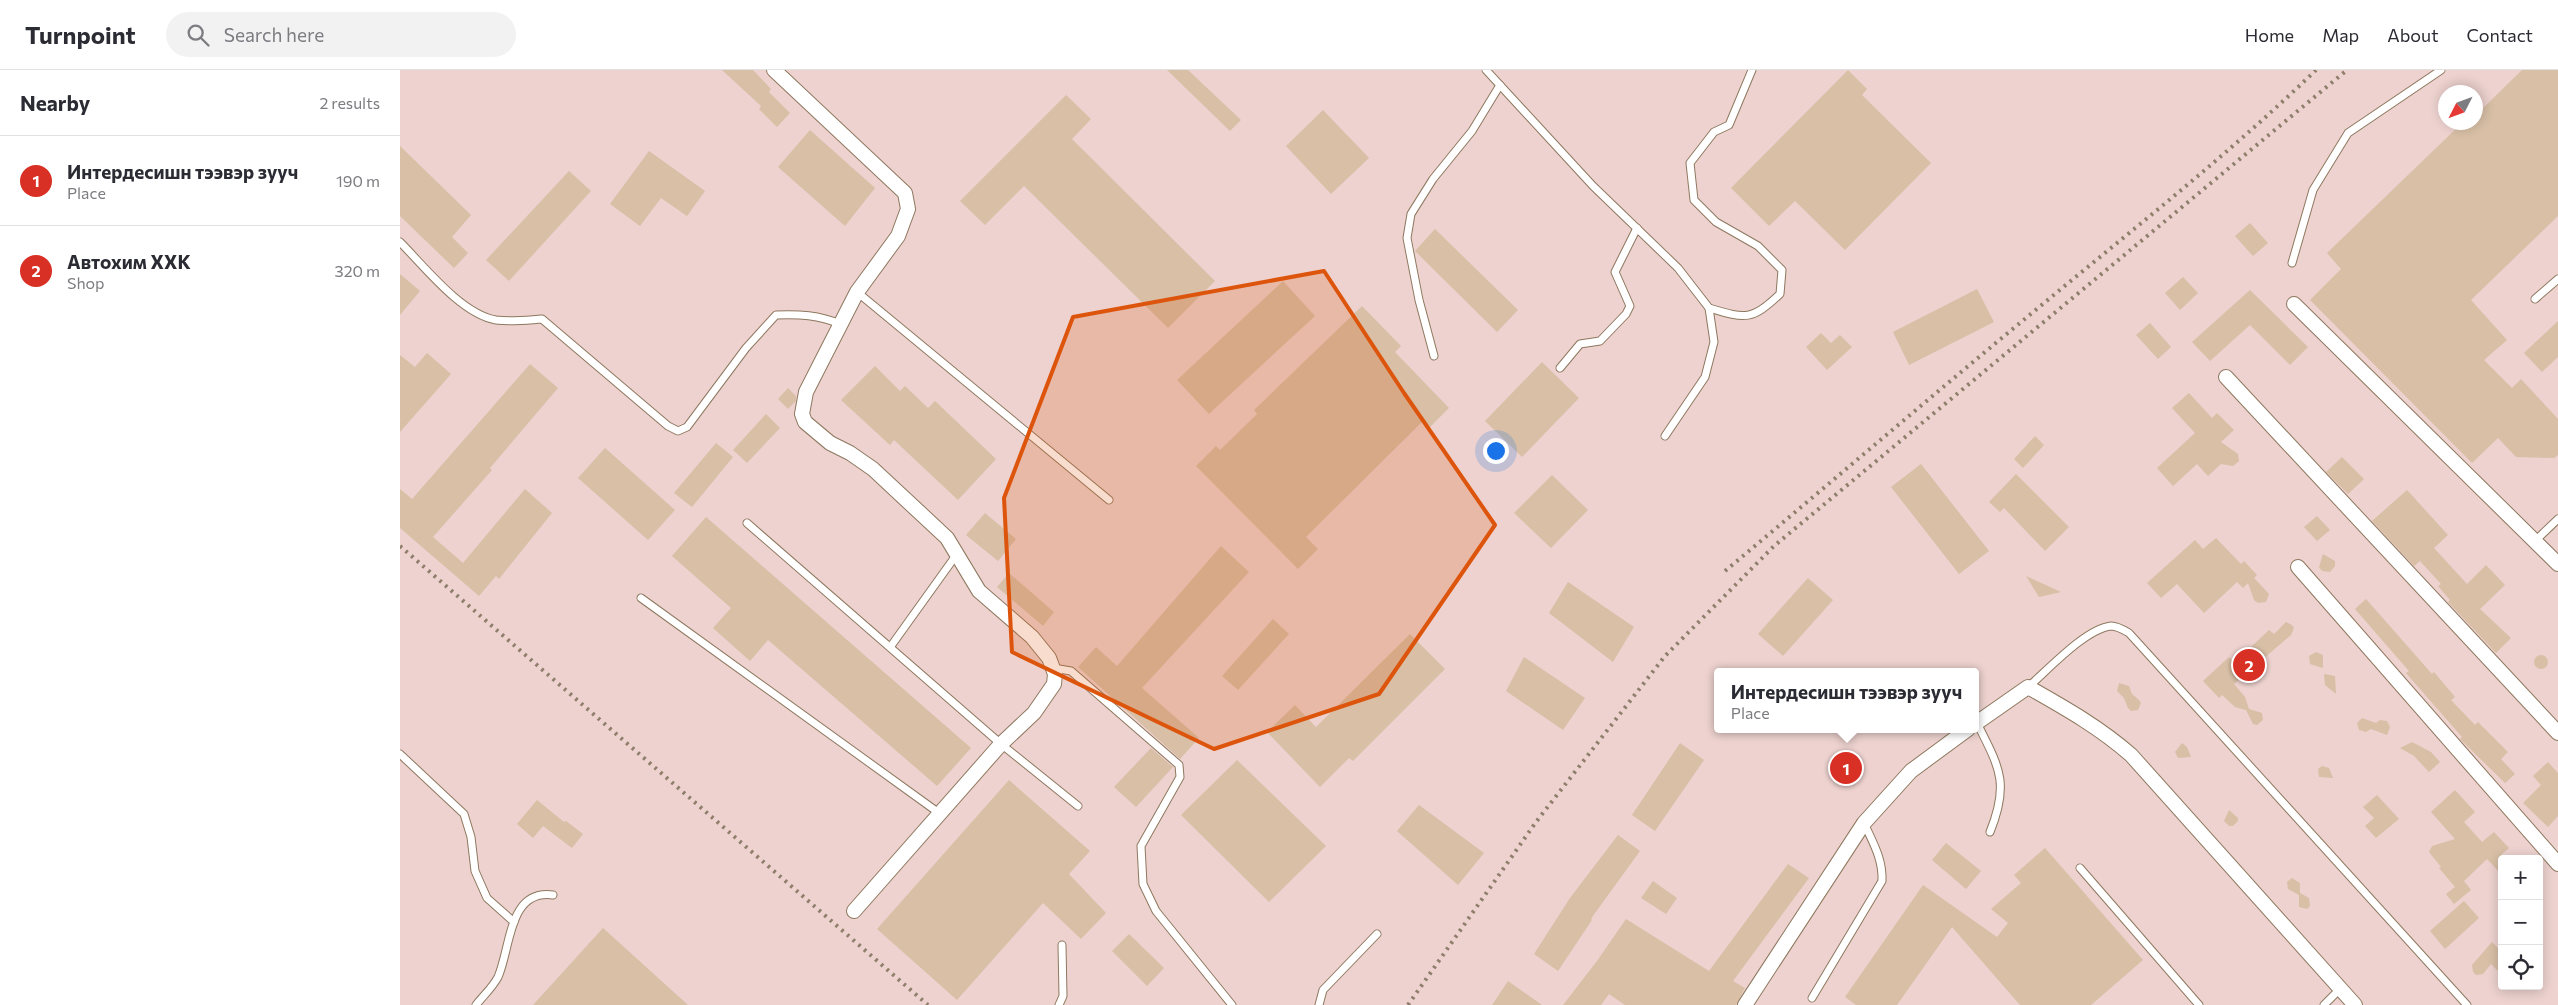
<!DOCTYPE html>
<html lang="en">
<head>
<meta charset="utf-8">
<style>
	body { margin:0; font-family:Commissioner,sans-serif; background:#f2f2f3; color:#2b2b33 }
	.controls { position:absolute; right:15px; bottom:15px; display:grid; overflow:hidden; border-radius:5px; box-shadow:0 2px 12px #0003 }
	.controls button { width:45px; height:45px; display:grid; place-items:center; padding:0; border:0; border-bottom:1px solid #e1e1e2; background:#fff; color:#2b2b33; font:25px sans-serif }
	.compass { position:absolute; left:2038px; top:15px; width:45px; height:45px; border-radius:50%; background:#fff; box-shadow:0 2px 12px #0003; rotate:228deg }
	.you { position:absolute; left:1095px; top:380px; width:18px; height:18px; margin:-12px; border:4px solid #fff; border-radius:50%; background:#1a73e8; box-shadow:0 0 0 8px #1a73e833 }
	.badge { display:grid; place-items:center; width:32px; height:32px; border-radius:50%; background:#d93025; color:#fff; font-size:16px; font-weight:700 }
	.pin { position:absolute; translate:-50% -50%; border:2px solid #fff; box-shadow:0 1px 5px #0006 }
	.popup { position:absolute; left:1314px; top:598px; width:265px; height:65px; box-sizing:border-box; display:grid; place-content:center; border-radius:5px; background:#fff; filter:drop-shadow(0 1px 4px #0005); font-size:16px; white-space:nowrap; color:#7c7c81 }
	.popup b { font-size:19px; color:#2b2b33 }
	.popup::after { content:''; position:absolute; left:50%; top:100%; margin-left:-10px; border:10px solid transparent; border-top-color:#fff }
	.list { margin:0; padding:0; list-style:none }
	h2 { display:flex; justify-content:space-between; align-items:center; height:65px; margin:0; padding:0 20px; font-size:21px }
	h2 small { font-size:16px; font-weight:400; color:#7c7c81 }
	.list li { display:grid; grid-template-columns:32px 1fr auto; gap:15px; align-items:center; box-sizing:border-box; height:90px; padding:0 20px; border-top:1px solid #e1e1e2 }
	.list b { display:block; font-size:19px; white-space:nowrap }
	.list p { margin:0; font-size:16px; white-space:nowrap; color:#7c7c81 }
	.list em { font-size:16px; font-style:normal; color:#7c7c81 }
	.icon { flex:none; width:28px; height:28px; fill:none; stroke:currentColor; stroke-width:2; stroke-linecap:round; stroke-linejoin:round }
	.map { position:relative; flex:none; width:2158px; height:935px; overflow:hidden }
	header { display:flex; align-items:center; gap:30px; box-sizing:border-box; height:70px; padding:0 25px; background:#fff; border-bottom:1px solid #e1e1e2 }
	header strong { font-size:24px }
	nav { display:flex; gap:28px; margin-inline-start:auto; font-size:18px }
	.search { width:350px; height:45px; background:#f2f2f3; display:flex; align-items:center; gap:12px; box-sizing:border-box; padding:0 18px; border-radius:28px; color:#7c7c81; font-size:19px }
	main { display:flex }
	aside { flex:1; background:#fff }
	.map>svg:first-child { display:block }
	.industrial { fill:#edd2cf; fill-rule:evenodd }
	.building { fill:#d8bfa6 }
	.lines { fill:none; stroke-linecap:round; stroke-linejoin:round }
	.lane-casing { stroke:#8e785f; stroke-width:9 }
	.street-casing { stroke:#8e785f; stroke-width:16 }
	.lane { stroke:#fff; stroke-width:7 }
	.street { stroke:#fff; stroke-width:14 }
	.rail { stroke:#8e7e6a; stroke-width:4; stroke-dasharray:2.5 5; stroke-linecap:butt }
	.marked { fill:#dd550c; fill-opacity:0.2; stroke:#dd550c; stroke-width:4; stroke-linejoin:round }
</style>
</head>
<body>
<header>
<strong>Turnpoint</strong>
<div class="search"><svg class="icon" aria-label="search" viewBox="0 0 24 24"><circle cx="10" cy="10" r="6"/><path d="M15 15l6 6"/></svg>Search here</div>
<nav><a>Home</a><a>Map</a><a>About</a><a>Contact</a></nav>
</header>
<main>
<aside>
<h2>Nearby<small>2 results</small></h2>
<ul class="list">
<li><span class="badge">1</span><div><b>Интердесишн тээвэр зууч</b><p>Place</p></div><em>190 m</em></li>
<li><span class="badge">2</span><div><b>Автохим ХХК</b><p>Shop</p></div><em>320 m</em></li>
</ul>
</aside>
<div class="map">
<svg width="2158" height="935" viewBox="0 0 2158 935">
	<rect width="100%" height="100%" fill="#f7dfc3"/>
	<path class="industrial" d="M0,0H2158V935H0ZM2046,22H2076V52H2046ZM1317,602H1575V659H1317ZM2102,789H2139V916H2102Z"/>
	<g class="building">
		<polygon points="322,0 353,0 371,19 369,22 390,43 377,57 359,39 361,36"/>
		<polygon points="767,0 788,0 841,50 830,61"/>
		<polygon points="1448,0 1467,19 1462,25 1531,93 1445,180 1395,131 1369,156 1331,118"/>
		<polygon points="2122,0 2158,0 2158,146 2071,230 2107,270 2084,290 2112,318 2121,309 2158,349 2158,385 2154,388 2116,387 2098,368 2072,393 1910,230 1941,199 1927,183 2063,52 2076,52 2076,45"/>
		<polygon points="666,25 691,49 672,69 815,211 768,258 624,116 585,155 560,131"/>
		<polygon points="923,40 969,88 931,124 886,76"/>
		<polygon points="410,60 475,118 445,156 378,97"/>
		<polygon points="0,76 71,145 52,167 68,183 54,198 0,146"/>
		<polygon points="249,81 305,121 287,146 261,128 240,156 210,134"/>
		<polygon points="169,101 191,121 109,211 86,190"/>
		<polygon points="1850,153 1868,173 1853,186 1835,166"/>
		<polygon points="1035,159 1118,240 1097,262 1015,181"/>
		<polygon points="0,204 20,221 0,245"/>
		<polygon points="1783,207 1798,223 1780,240 1765,223"/>
		<polygon points="883,211 915,246 809,344 777,310"/>
		<polygon points="1577,219 1594,252 1509,295 1493,262"/>
		<polygon points="1850,220 1908,277 1890,295 1850,255 1810,291 1792,272"/>
		<polygon points="962,236 1001,276 995,282 1049,338 1028,359 1022,352 906,467 918,479 898,499 796,396 816,376 820,380 857,344 854,340"/>
		<polygon points="2158,251 2158,287 2142,302 2124,283"/>
		<polygon points="1750,253 1771,277 1758,289 1736,265"/>
		<polygon points="1421,263 1431,273 1440,265 1452,277 1427,300 1406,277"/>
		<polygon points="27,283 51,304 0,362 0,285 15,297"/>
		<polygon points="1142,292 1179,328 1122,387 1085,351"/>
		<polygon points="130,294 158,318 90,398 92,400 33,467 63,493 125,419 152,443 99,509 96,506 79,526 0,458 0,419 12,429"/>
		<polygon points="475,296 500,321 505,316 528,338 535,331 596,389 558,430 494,370 490,375 441,330"/>
		<polygon points="388,318 396,326 396,331 388,339 378,329"/>
		<polygon points="1789,323 1812,348 1817,343 1834,360 1821,372 1838,384 1839,391 1833,396 1821,394 1808,406 1797,394 1773,416 1757,398 1795,363 1772,338"/>
		<polygon points="366,344 380,358 347,393 333,380"/>
		<polygon points="1635,366 1644,375 1623,398 1614,389"/>
		<polygon points="316,373 333,387 292,437 274,423"/>
		<polygon points="205,378 275,440 248,470 178,408"/>
		<polygon points="1942,387 1964,409 1948,424 1926,402"/>
		<polygon points="1521,394 1589,481 1559,504 1491,417"/>
		<polygon points="1616,404 1669,457 1645,481 1604,438 1600,442 1589,432"/>
		<polygon points="1152,405 1188,440 1151,478 1114,443"/>
		<polygon points="2007,420 2048,465 2034,478 2067,514 2086,495 2105,515 2080,539 2111,568 2096,583 2048,532 2050,530 2038,516 2041,514 2020,491 2014,496 1972,451"/>
		<polygon points="585,443 616,469 598,491 566,465"/>
		<polygon points="1917,446 1930,460 1917,471 1904,457"/>
		<polygon points="306,447 571,678 537,716 368,570 350,591 313,558 331,538 272,486"/>
		<polygon points="1816,468 1841,494 1844,491 1857,505 1854,508 1869,524 1866,532 1858,533 1854,530 1848,513 1843,518 1837,512 1804,543 1777,514 1761,528 1747,513 1795,470 1803,479"/>
		<polygon points="821,476 849,502 742,618 799,668 780,689 678,597 696,577 717,596"/>
		<polygon points="1923,484 1935,491 1935,496 1930,502 1922,501 1919,497"/>
		<polygon points="609,503 654,542 643,556 597,517"/>
		<polygon points="1626,506 1661,522 1639,527"/>
		<polygon points="1408,508 1433,530 1383,586 1358,564"/>
		<polygon points="1168,512 1234,557 1213,592 1149,543"/>
		<polygon points="1966,529 2032,604 2034,602 2055,627 2051,630 2075,655 2078,652 2108,682 2101,689 2115,704 2105,713 2060,669 2062,667 2006,603 2009,601 1955,539"/>
		<polygon points="873,549 889,564 838,620 822,606"/>
		<polygon points="1886,552 1892,555 1894,558 1891,565 1834,614 1845,627 1849,639 1862,643 1863,650 1857,655 1853,654 1846,640 1835,637 1822,625 1819,628 1803,611 1829,587 1834,593 1869,560 1874,564"/>
		<polygon points="1010,564 1045,599 953,691 949,688 920,717 867,662 895,635 916,657"/>
		<polygon points="1916,582 1923,585 1923,598 1910,594 1909,586"/>
		<circle cx="2141" cy="592" r="7"/>
		<polygon points="1124,587 1185,628 1163,660 1106,621"/>
		<polygon points="1924,604 1935,606 1936,624 1925,615"/>
		<polygon points="1719,613 1729,616 1732,624 1739,630 1741,633 1738,640 1731,641 1728,638 1724,628 1717,621"/>
		<polygon points="1962,648 1976,653 1980,650 1987,651 1990,657 1987,665 1971,659 1966,662 1959,660 1957,653"/>
		<polygon points="2012,672 2031,682 2040,692 2029,702 2014,686 2000,678"/>
		<polygon points="1280,673 1304,690 1255,761 1232,745"/>
		<polygon points="1782,673 1787,677 1791,687 1778,688 1775,682"/>
		<polygon points="751,678 773,697 736,737 714,717"/>
		<polygon points="837,690 926,776 869,832 781,745"/>
		<polygon points="2148,692 2158,703 2158,746 2148,757 2123,733 2141,715 2133,706"/>
		<polygon points="1922,696 1929,698 1933,708 1919,707 1918,699"/>
		<polygon points="609,710 690,781 669,804 706,843 681,869 643,833 557,930 477,859"/>
		<polygon points="2055,720 2075,742 2064,752 2082,772 2094,762 2109,778 2102,784 2102,805 2087,789 2064,811 2071,820 2054,834 2046,824 2055,817 2039,798 2041,797 2029,782 2032,776 2055,769 2031,742"/>
		<polygon points="1977,725 1999,749 1976,768 1965,756 1974,748 1963,737"/>
		<polygon points="137,730 164,752 166,751 183,764 172,778 143,756 133,768 117,754"/>
		<polygon points="1019,735 1084,783 1058,815 997,761"/>
		<polygon points="1829,740 1838,748 1838,751 1833,756 1829,756 1824,751"/>
		<polygon points="1218,765 1240,781 1195,843 1191,849 1192,850 1158,901 1134,884 1170,828"/>
		<polygon points="1546,773 1581,801 1566,819 1532,790"/>
		<polygon points="1645,778 1743,890 1691,935 1620,935 1552,857 1497,935 1456,935 1445,927 1523,815 1597,867 1608,853 1591,839 1621,813 1614,805"/>
		<polygon points="1388,794 1409,808 1333,911 1345,918 1336,935 1225,935 1209,924 1201,935 1163,935 1197,891 1226,849 1309,901"/>
		<polygon points="1892,808 1900,813 1900,823 1909,828 1910,836 1907,839 1899,837 1899,825 1888,819 1887,812"/>
		<polygon points="1253,811 1277,828 1266,844 1241,828"/>
		<polygon points="2064,831 2079,848 2045,879 2030,861"/>
		<polygon points="203,858 288,935 133,935"/>
		<polygon points="729,864 764,898 747,916 712,881"/>
		<polygon points="2092,872 2102,882 2102,905 2091,894 2083,904 2076,905 2073,902 2072,895"/>
		<polygon points="1108,911 1142,935 1092,935"/>
	</g>
	<g class="lines">
		<defs>
			<g id="lane">
				<polyline points="1086,0 1193,116 1278,198 1309,238 1314,272 1305,307 1265,366"/>
				<path d="M0,172C24,196 61,244 96,250C111,252 127,250 142,249L268,356L278,361L287,357L346,278L376,245C399,244 419,245 440,254"/>
				<polyline points="1892,193 1913,120 1948,63 2041,0"/>
				<polyline points="457,222 709,430"/>
				<polyline points="2135,229 2158,209"/>
				<path d="M1309,238C1346,249 1351,251 1380,224L1382,200L1358,176L1316,152L1294,130L1290,93L1314,62L1329,55L1352,0"/>
				<polyline points="1034,286 1019,230 1007,168 1011,144 1033,109 1072,61 1100,15"/>
				<polyline points="1160,298 1180,274 1200,271 1226,244 1230,236 1215,202 1237,158"/>
				<polyline points="347,453 601,674 678,736"/>
				<polyline points="2135,471 2158,449"/>
				<polyline points="241,528 539,743"/>
				<polyline points="491,576 557,484"/>
				<polyline points="653,598 671,601 779,695 780,707 741,776 743,814 756,841 832,935"/>
				<path d="M1628,617C1648,600 1685,559 1711,556C1717,556 1724,560 1729,563L2067,935"/>
				<path d="M1577,653C1599,697 1610,713 1590,762"/>
				<polyline points="0,684 64,744 71,767 75,801 87,828 114,852"/>
				<polyline points="1680,798 1799,935"/>
				<path d="M1412,928L1482,811C1483,789 1473,773 1464,753"/>
				<path d="M76,935C83,926 93,917 98,907C111,878 108,819 153,825"/>
				<polyline points="659,935 663,926 662,875"/>
				<polyline points="919,935 923,920 977,864"/>
				<polyline points="1924,935 1941,918"/>
			</g>
			<g id="street">
				<polyline points="374,0 505,123 508,139 498,166 457,222 406,322 402,344 405,352 430,373 450,383 473,399 547,468 579,521 632,567 649,588 655,604 654,614 634,643 601,674 454,841"/>
				<polyline points="1894,234 2158,494"/>
				<polyline points="1826,307 2158,663"/>
				<polyline points="1898,497 2158,794"/>
				<path d="M1575,654L1628,617C1665,638 1699,657 1731,685L1955,935"/>
				<polyline points="1345,935 1464,753 1511,701 1568,659"/>
			</g>
		</defs>
		<use href="#lane" class="lane-casing"/>
		<use href="#street" class="street-casing"/>
		<use href="#lane" class="lane"/>
		<use href="#street" class="street"/>
		<g class="rail">
			<polyline points="0,476 528,935"/>
			<path d="M1325,501C1428,415 1529,328 1632,243C1728,163 1826,87 1916,0"/>
			<polyline points="1008,935 1136,752 1265,586 1374,476 1947,0"/>
		</g>
	</g>
	<path class="marked" d="M924,201L1004,323L1095,455L979,624L814,679L612,582L604,428L673,247Z"/>
</svg>
<div class="controls">
<button>+</button>
<button>−</button>
<button><svg class="icon" aria-label="locate" viewBox="0 0 24 24"><circle cx="12" cy="12" r="6"/><path d="M12 2v4M12 18v4M2 12h4M18 12h4"/></svg></button>
</div>
<svg class="compass" viewBox="-18 -18 36 36"><path d="M0-13l5 13h-10z" fill="#e53935"/><path d="M0 13l5-13h-10z" fill="#7c7c81"/></svg>
<div class="you"></div>
<div class="pin badge" style="left:1446px;top:698px">1</div>
<div class="popup"><b>Интердесишн тээвэр зууч</b>Place</div>
<div class="pin badge" style="left:1849px;top:595px">2</div>
</div>
</main>
</body>
</html>
